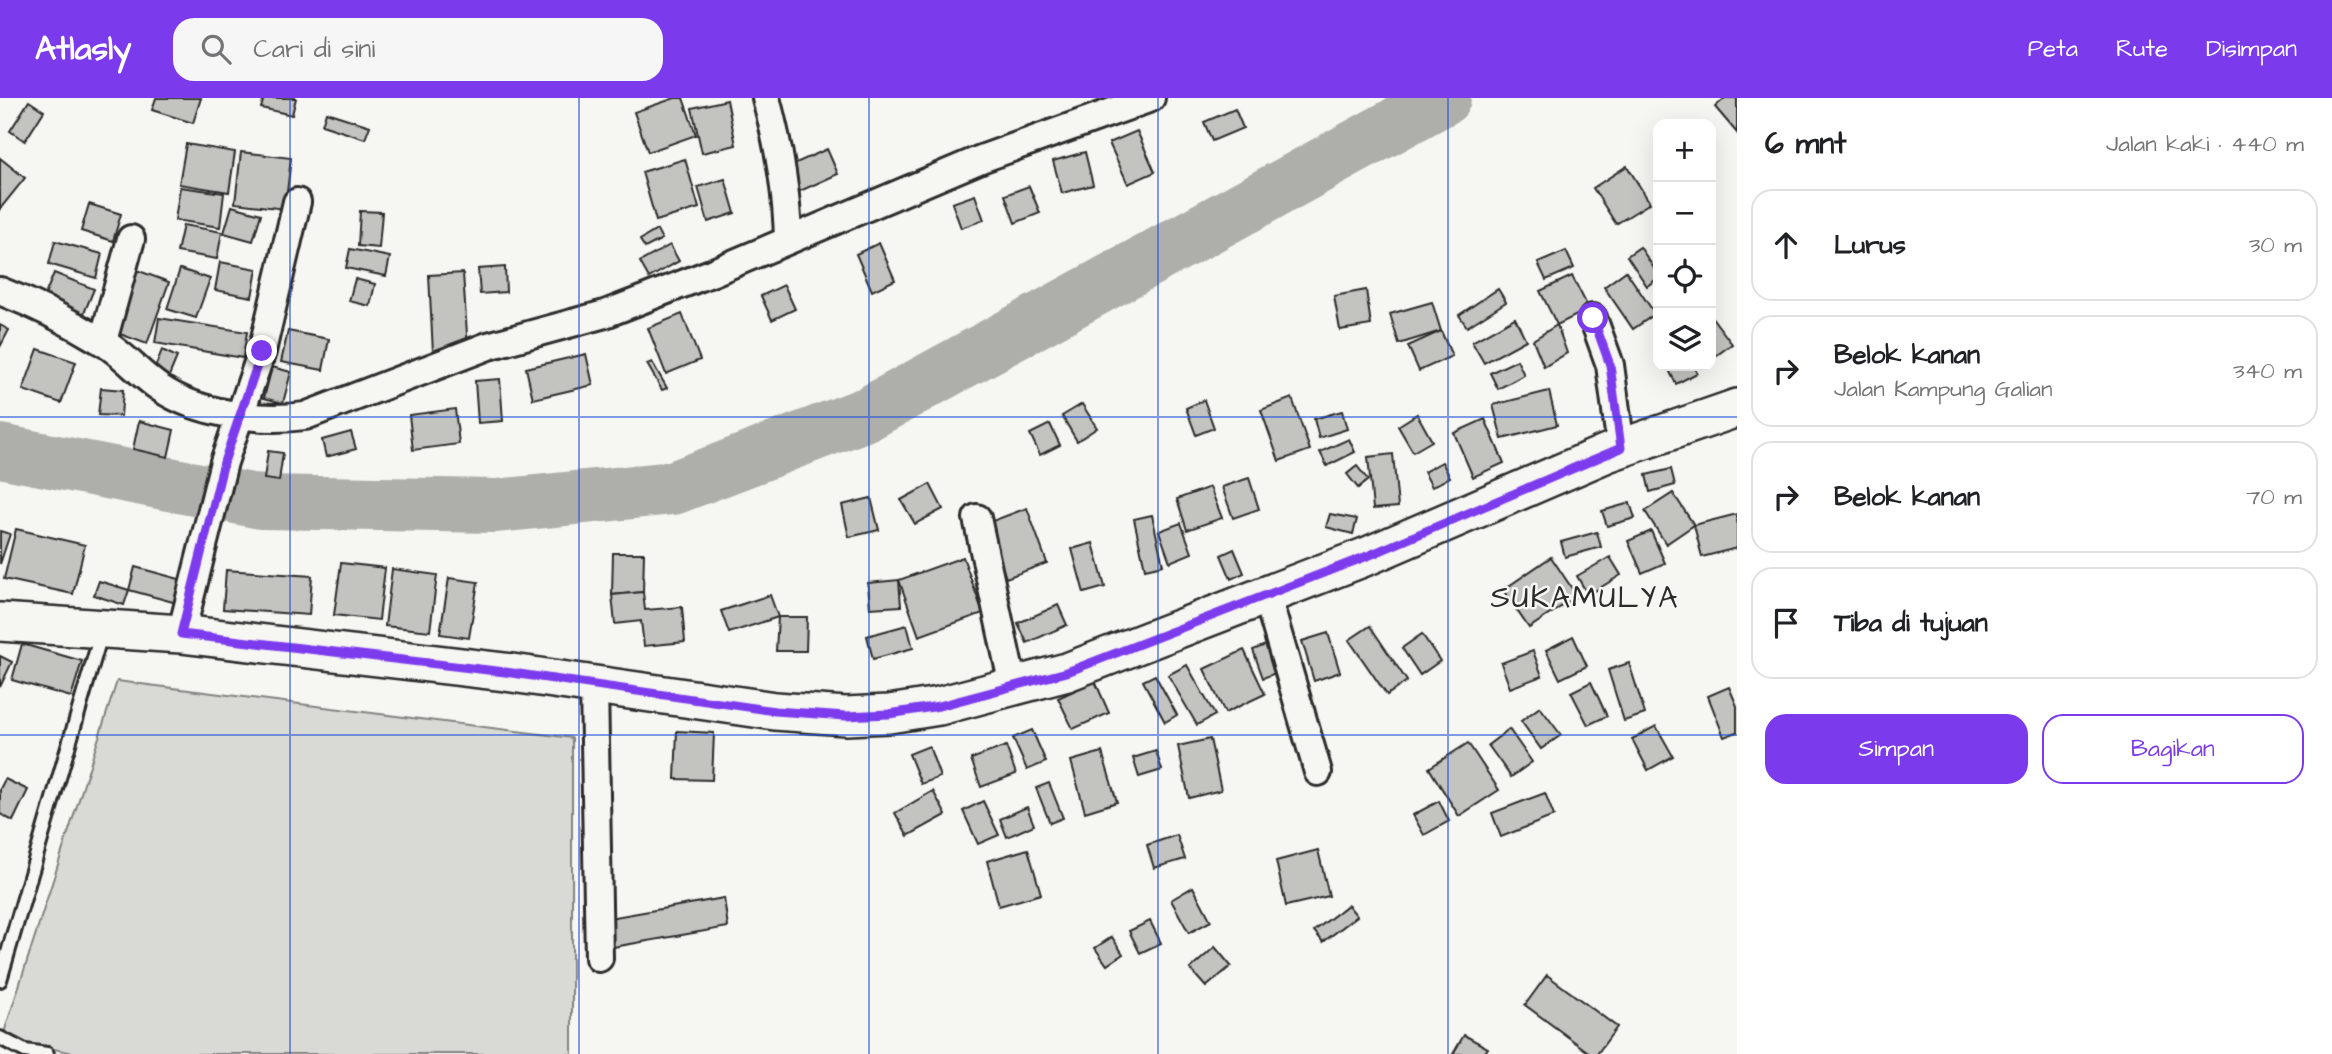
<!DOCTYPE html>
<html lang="id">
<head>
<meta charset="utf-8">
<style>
	body { margin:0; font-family:"Architects Daughter",sans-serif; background:#f6f6f6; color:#202124 }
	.controls { position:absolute; right:21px; top:21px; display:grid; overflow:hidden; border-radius:14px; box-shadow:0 7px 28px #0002 }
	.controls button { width:63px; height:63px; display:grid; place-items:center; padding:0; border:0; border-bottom:2px solid #e0e0e0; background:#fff; color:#202124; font:35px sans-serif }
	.stop { position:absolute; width:21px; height:21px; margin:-16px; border:5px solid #7c3aed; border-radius:50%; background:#fff }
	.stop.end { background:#7c3aed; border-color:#fff; box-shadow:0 2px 7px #0008 }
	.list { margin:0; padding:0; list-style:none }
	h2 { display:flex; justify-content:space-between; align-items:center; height:91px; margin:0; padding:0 28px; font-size:30px }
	h2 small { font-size:23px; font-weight:400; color:#757577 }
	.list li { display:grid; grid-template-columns:46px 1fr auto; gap:21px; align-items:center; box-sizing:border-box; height:112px; margin:0 14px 14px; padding:0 14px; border:2px solid #e0e0e0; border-radius:21px }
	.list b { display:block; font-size:26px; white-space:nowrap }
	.list p { margin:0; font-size:23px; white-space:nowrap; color:#757577 }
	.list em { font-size:23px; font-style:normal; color:#757577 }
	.actions { display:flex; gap:14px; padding:21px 28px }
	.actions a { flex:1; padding:16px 0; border:2px solid #7c3aed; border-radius:21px; text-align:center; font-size:24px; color:#7c3aed }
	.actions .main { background:#7c3aed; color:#fff }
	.icon { flex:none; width:38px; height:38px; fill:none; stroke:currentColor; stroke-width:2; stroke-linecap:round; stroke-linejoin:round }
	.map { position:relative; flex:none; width:1737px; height:956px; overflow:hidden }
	header { display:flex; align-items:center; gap:42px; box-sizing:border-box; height:98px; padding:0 35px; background:#7c3aed; color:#fff }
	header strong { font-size:33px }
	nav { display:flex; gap:38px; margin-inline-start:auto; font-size:24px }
	.search { width:490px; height:63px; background:#f6f6f6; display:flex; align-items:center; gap:18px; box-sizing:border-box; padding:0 24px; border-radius:21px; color:#757577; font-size:26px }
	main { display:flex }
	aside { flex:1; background:#fff }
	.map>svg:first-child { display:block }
	.green { fill:#d9d9d5; stroke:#828280; stroke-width:2 }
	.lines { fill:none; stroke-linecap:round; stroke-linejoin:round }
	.river { stroke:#aeaeab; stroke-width:54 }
	.building { fill:#c3c3c0; stroke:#2b2b2b; stroke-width:2 }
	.service-casing { stroke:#2b2b2b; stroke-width:18 }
	.minor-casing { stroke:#2b2b2b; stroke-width:32 }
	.secondary-casing { stroke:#2b2b2b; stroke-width:42 }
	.service { stroke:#f6f6f2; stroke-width:12 }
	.minor { stroke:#f6f6f2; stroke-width:26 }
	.secondary { stroke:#f6f6f2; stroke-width:37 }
	.route { stroke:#7c3aed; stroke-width:9 }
	.grid { fill:none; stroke:#1d4ed8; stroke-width:2; stroke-opacity:0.55 }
	.labels { text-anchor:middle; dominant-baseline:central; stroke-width:5; stroke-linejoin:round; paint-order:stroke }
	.quarter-label { font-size:30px; letter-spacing:2px; fill:#2b2b2b; stroke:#f6f6f2 }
</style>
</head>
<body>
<header>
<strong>Atlasly</strong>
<div class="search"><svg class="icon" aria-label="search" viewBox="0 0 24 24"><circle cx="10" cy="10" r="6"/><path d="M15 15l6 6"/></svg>Cari di sini</div>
<nav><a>Peta</a><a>Rute</a><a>Disimpan</a></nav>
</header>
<main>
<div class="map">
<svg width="1737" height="956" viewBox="0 0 1737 956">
	<rect width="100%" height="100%" fill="#f6f6f2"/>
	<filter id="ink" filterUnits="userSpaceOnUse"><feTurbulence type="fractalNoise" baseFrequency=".0143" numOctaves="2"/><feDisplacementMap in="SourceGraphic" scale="14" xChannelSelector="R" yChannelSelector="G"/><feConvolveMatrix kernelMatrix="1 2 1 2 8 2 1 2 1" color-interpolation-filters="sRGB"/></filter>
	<g filter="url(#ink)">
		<polygon class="green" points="117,583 572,640 572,956 79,956 2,941"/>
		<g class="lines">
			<polyline class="river" points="0,353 261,404 496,408 673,390 869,315 1444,0"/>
		</g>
		<g class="building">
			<polygon points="156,0 201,0 193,25 152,12"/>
			<polygon points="264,0 296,0 292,17 261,10"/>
			<polygon points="675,0 683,0 696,37 648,54 634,14"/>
			<polygon points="1725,0 1737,0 1737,35 1715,9"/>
			<polygon points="727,2 736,47 702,55 692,10"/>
			<polygon points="29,3 44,13 25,43 10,33"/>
			<polygon points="1235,11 1243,30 1212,43 1204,24"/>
			<polygon points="326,14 370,28 365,41 322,27"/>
			<polygon points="1137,33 1155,74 1128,86 1109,45"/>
			<polygon points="186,46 235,54 229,94 179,86"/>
			<polygon points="827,51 838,76 798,94 787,69"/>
			<polygon points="241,54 291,60 285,111 235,105"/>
			<polygon points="1085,54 1093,87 1062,95 1053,63"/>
			<polygon points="0,60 25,80 0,111"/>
			<polygon points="685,61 699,110 656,123 642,74"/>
			<polygon points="1627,68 1650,105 1616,126 1593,90"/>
			<polygon points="725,81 735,115 708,124 698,89"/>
			<polygon points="1029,88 1040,115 1015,125 1005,97"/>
			<polygon points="180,89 224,95 220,129 175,122"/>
			<polygon points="975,97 984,122 961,130 952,105"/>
			<polygon points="89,106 121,116 113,143 81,133"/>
			<polygon points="232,108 261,116 253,143 224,135"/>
			<polygon points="360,113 382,114 379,150 358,148"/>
			<polygon points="183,127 222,134 217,161 177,154"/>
			<polygon points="657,132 662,141 645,150 640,142"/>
			<polygon points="55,143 102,156 96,180 49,166"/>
			<polygon points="879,145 895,182 872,193 856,156"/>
			<polygon points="670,147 679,163 649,180 640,164"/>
			<polygon points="1640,149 1658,176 1658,180 1647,188 1627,158"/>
			<polygon points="350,151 390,159 386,178 346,170"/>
			<polygon points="1566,153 1574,170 1546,182 1538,165"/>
			<polygon points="220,164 257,171 252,199 215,192"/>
			<polygon points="505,169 506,194 480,196 478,171"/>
			<polygon points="131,170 169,184 147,246 109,232"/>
			<polygon points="180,171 210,181 196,220 167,211"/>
			<polygon points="1626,173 1655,216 1633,231 1604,189"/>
			<polygon points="54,175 94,191 80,225 40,209"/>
			<polygon points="463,175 468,252 433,255 429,177"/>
			<polygon points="1572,178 1589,211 1557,227 1540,193"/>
			<polygon points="355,181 375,186 370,208 349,203"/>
			<polygon points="784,187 795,211 772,222 761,198"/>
			<polygon points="1498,191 1506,204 1467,229 1459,217"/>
			<polygon points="1366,192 1371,227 1340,232 1334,198"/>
			<polygon points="1432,204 1441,233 1399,246 1390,216"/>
			<polygon points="682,216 700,262 666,276 648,230"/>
			<polygon points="1711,218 1732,246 1713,260 1711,256"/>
			<polygon points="159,220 247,234 243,260 155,245"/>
			<polygon points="1515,220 1526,242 1484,265 1472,244"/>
			<polygon points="0,227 9,232 0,249"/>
			<polygon points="1557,227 1567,255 1544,269 1533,242"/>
			<polygon points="288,233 329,241 323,272 281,264"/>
			<polygon points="1441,233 1452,258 1419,273 1408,248"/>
			<polygon points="38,251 76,264 61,305 23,292"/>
			<polygon points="162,252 177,259 167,283 152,277"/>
			<polygon points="586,256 593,287 533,301 526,270"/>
			<polygon points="1517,262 1524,277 1498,291 1490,275"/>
			<polygon points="652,264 667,290 662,292 647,266"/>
			<polygon points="1667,268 1694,268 1697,275 1676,286"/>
			<polygon points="272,269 291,274 283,305 264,300"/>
			<polygon points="500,281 503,323 478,325 475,283"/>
			<polygon points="101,290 123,292 121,318 98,317"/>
			<polygon points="1549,293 1557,327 1502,341 1493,307"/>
			<polygon points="1292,300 1310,352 1279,363 1261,312"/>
			<polygon points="1204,302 1214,330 1196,337 1186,310"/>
			<polygon points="1082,306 1097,330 1077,343 1062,318"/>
			<polygon points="455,311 459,346 413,352 409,317"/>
			<polygon points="1342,313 1347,331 1319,340 1314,321"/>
			<polygon points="1417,316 1432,343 1413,354 1398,328"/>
			<polygon points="1485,321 1504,365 1473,379 1454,335"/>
			<polygon points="139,323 174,332 168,359 133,351"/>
			<polygon points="1050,326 1060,347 1040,357 1030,336"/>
			<polygon points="351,334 356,351 326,359 322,342"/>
			<polygon points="1349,341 1355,354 1327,368 1320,354"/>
			<polygon points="268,353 283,355 279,383 264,381"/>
			<polygon points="1393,356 1398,409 1373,411 1368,359"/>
			<polygon points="1442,364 1450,379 1432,389 1424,374"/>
			<polygon points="1357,368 1368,382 1358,390 1347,376"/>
			<polygon points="1671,371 1675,387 1650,394 1646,377"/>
			<polygon points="1249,380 1259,411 1233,420 1222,389"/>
			<polygon points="930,386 943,411 915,426 901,402"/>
			<polygon points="1210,389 1222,420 1187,432 1177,401"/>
			<polygon points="1673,395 1694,427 1666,446 1645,413"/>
			<polygon points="871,400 879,432 849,439 842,407"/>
			<polygon points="1630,405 1635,420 1607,428 1602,413"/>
			<polygon points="1027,410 1047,465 1006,480 987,425"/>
			<polygon points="1330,416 1357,421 1353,436 1326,429"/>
			<polygon points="1737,416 1737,450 1702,459 1694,427"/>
			<polygon points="1152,417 1163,467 1145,471 1134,421"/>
			<polygon points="1181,425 1192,455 1170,464 1159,433"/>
			<polygon points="16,431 85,447 73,496 4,481"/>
			<polygon points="0,433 10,436 0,466"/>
			<polygon points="1651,433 1665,465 1642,475 1628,443"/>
			<polygon points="1597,434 1601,449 1565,459 1561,444"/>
			<polygon points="1093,445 1105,489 1084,495 1072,451"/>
			<polygon points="1234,451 1244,475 1231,481 1221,457"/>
			<polygon points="613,455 644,455 643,494 612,497"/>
			<polygon points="963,459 983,515 919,538 899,482"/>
			<polygon points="1551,459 1577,498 1529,530 1503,492"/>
			<polygon points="1610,459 1621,477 1588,497 1577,478"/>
			<polygon points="341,465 385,470 379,522 334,517"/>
			<polygon points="135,469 190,484 184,507 129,492"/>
			<polygon points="392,471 437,477 430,533 385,528"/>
			<polygon points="226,472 312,478 309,517 223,511"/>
			<polygon points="449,480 478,484 469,540 440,536"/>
			<polygon points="899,482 901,508 870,510 868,485"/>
			<polygon points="99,483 129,492 124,507 94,497"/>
			<polygon points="643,494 645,512 682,509 685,544 644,548 641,523 615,526 612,497"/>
			<polygon points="770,497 778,519 729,535 721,513"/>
			<polygon points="1058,507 1067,527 1027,545 1018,525"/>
			<polygon points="778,519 807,519 806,553 776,553"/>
			<polygon points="907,527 913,550 873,561 867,538"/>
			<polygon points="1370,528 1407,583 1387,597 1349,542"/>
			<polygon points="1328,535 1340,574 1314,583 1302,543"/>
			<polygon points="1422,536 1440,563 1420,577 1402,550"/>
			<polygon points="1573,538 1587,568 1560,581 1546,552"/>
			<polygon points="22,546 82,563 71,599 12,582"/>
			<polygon points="1268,546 1278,574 1263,580 1253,552"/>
			<polygon points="1244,552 1265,596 1225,615 1204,571"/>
			<polygon points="1533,553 1542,578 1510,590 1501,565"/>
			<polygon points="0,558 12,564 0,589"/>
			<polygon points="1629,565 1645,616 1624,623 1608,572"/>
			<polygon points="1187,567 1215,617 1197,627 1168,577"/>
			<polygon points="1155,577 1177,617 1165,624 1143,583"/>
			<polygon points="1095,583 1109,615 1073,631 1058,600"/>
			<polygon points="1591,584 1607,618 1588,627 1571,594"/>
			<polygon points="1729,589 1737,608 1737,634 1724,639 1708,598"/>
			<polygon points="1540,609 1561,637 1541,651 1521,623"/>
			<polygon points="1656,628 1673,658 1648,672 1632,641"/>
			<polygon points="1509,631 1532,664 1511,679 1488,647"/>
			<polygon points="1032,632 1046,664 1027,672 1013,640"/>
			<polygon points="677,633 714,635 712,682 675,681"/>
			<polygon points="1210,641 1221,692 1189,700 1178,648"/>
			<polygon points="1468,645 1499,692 1459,718 1429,670"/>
			<polygon points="929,648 940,679 921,686 909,656"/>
			<polygon points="1006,648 1016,676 981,689 971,661"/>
			<polygon points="1156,653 1162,672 1139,679 1133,660"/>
			<polygon points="1102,654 1117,704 1085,714 1071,663"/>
			<polygon points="5,681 28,692 13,723 0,716 0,691"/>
			<polygon points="1049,685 1063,720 1050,725 1036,690"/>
			<polygon points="933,693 946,717 908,738 895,715"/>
			<polygon points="1545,695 1554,718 1501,739 1492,715"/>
			<polygon points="983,703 999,737 978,746 963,713"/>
			<polygon points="1439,703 1449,723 1424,737 1413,717"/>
			<polygon points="1027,709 1034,727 1007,739 1000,721"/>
			<polygon points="1177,737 1185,761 1154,770 1147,747"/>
			<polygon points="1028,751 1041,796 999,808 987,763"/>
			<polygon points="1318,752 1329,798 1286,808 1276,763"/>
			<polygon points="1193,789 1211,823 1189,835 1171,802"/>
			<polygon points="724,800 728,829 613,849 609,820"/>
			<polygon points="1348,807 1357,818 1323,844 1314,833"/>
			<polygon points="1150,823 1161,845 1140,855 1129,833"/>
			<polygon points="1112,839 1123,856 1107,867 1095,850"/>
			<polygon points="1215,849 1231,868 1206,889 1190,871"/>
			<polygon points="1547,877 1617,929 1597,956 1591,956 1525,907"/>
			<polygon points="1464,937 1488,950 1484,956 1453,956"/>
		</g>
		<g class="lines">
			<defs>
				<g id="service">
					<polyline points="0,882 102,533"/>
					<polyline points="0,940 25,953 47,956"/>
				</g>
				<g id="minor">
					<path d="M766,0C779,48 787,93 788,142"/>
					<path d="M0,193C34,206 70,224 101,243C123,255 139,276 160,290C198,316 260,324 305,318L488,248L605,216L711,175L981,61L1151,0"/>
					<polyline points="1593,220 1610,267 1621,350"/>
					<polyline points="103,243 131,141"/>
					<polyline points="977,420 1013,588"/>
					<polyline points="1266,495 1318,674"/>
					<polyline points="181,536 224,364 262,253 297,104"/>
					<polyline points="594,589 599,860"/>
				</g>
				<polyline id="secondary" points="0,524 181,536 505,574 775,613 846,618 889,616 939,608 1067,574 1370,457 1607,355 1737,310"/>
			</defs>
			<use href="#service" class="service-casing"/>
			<use href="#minor" class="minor-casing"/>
			<use href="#secondary" class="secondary-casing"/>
			<use href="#service" class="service"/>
			<use href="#minor" class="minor"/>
			<use href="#secondary" class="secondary"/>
		</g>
	</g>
	<g class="lines" filter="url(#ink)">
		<polyline class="route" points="262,253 224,364 181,536 505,574 775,613 846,618 889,616 939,608 1067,574 1370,457 1621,350 1610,267 1593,220"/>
	</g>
	<path class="grid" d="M290,0V956M579,0V956M869,0V956M1158,0V956M1448,0V956M0,319H1737M0,637H1737"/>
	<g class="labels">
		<g class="quarter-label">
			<text x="1585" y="500">SUKAMULYA</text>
		</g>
	</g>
</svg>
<div class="controls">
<button>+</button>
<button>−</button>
<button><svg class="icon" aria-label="locate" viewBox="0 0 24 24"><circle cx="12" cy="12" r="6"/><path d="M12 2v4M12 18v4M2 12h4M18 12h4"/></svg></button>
<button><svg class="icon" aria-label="layers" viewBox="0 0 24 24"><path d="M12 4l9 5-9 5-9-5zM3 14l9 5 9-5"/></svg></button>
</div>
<div class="stop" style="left:1593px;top:220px"></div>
<div class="stop end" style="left:262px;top:253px"></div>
</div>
<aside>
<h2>6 mnt<small>Jalan kaki · 440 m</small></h2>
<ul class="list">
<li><svg class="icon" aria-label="ahead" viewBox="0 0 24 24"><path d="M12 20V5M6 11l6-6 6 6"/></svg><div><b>Lurus</b></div><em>30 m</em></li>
<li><svg class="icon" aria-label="right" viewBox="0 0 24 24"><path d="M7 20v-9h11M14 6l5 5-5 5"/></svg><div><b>Belok kanan</b><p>Jalan Kampung Galian</p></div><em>340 m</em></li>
<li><svg class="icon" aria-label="right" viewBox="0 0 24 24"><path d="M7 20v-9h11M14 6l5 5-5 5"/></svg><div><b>Belok kanan</b></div><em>70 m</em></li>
<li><svg class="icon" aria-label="arrive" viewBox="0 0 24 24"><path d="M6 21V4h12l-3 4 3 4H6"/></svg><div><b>Tiba di tujuan</b></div></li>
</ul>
<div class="actions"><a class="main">Simpan</a><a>Bagikan</a></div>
</aside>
</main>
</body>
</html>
